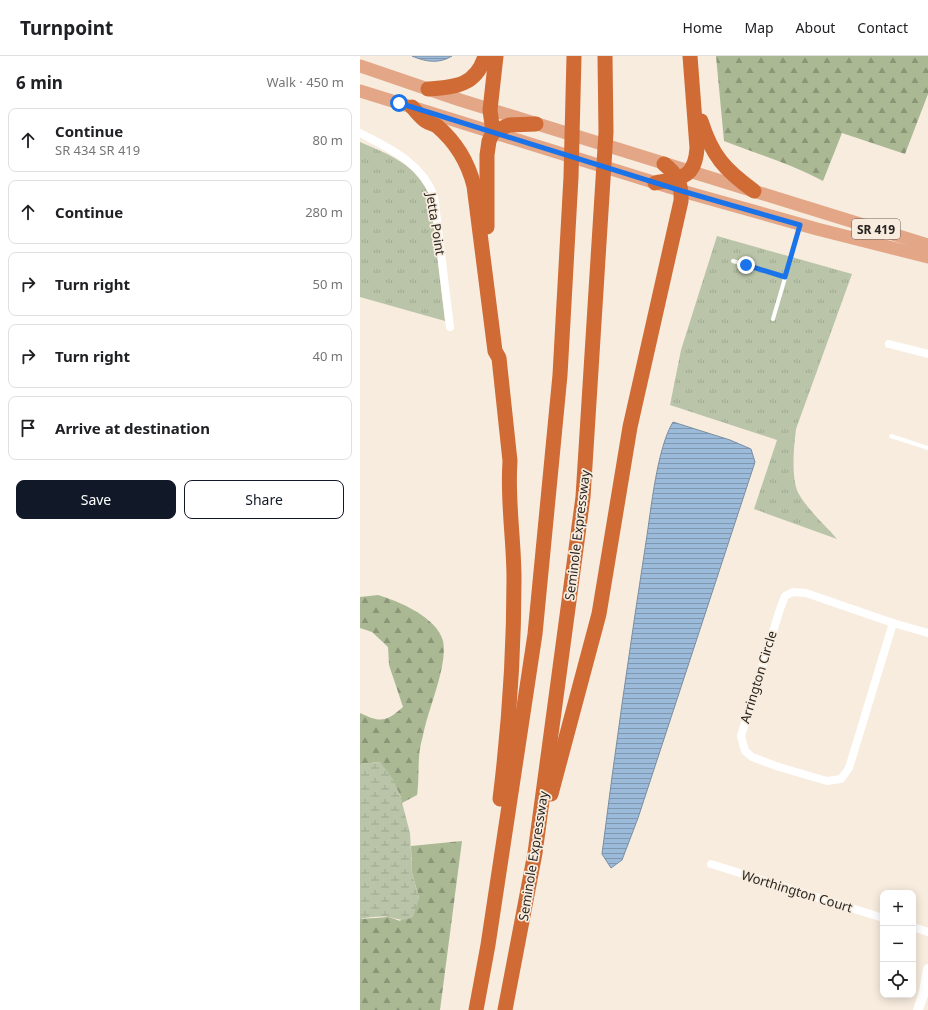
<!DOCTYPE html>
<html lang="en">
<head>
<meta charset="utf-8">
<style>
	body { margin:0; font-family:"Noto Sans",sans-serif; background:#f2f2f2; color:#202124 }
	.controls { position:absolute; right:12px; bottom:12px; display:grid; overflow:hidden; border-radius:8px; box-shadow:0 2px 10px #0003 }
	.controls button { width:36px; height:36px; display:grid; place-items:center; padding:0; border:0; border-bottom:1px solid #e0e0e0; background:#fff; color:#202124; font:20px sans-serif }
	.stop { position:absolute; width:12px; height:12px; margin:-9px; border:3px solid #1a73e8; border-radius:50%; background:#fff }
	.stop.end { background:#1a73e8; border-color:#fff; box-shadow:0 1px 4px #0008 }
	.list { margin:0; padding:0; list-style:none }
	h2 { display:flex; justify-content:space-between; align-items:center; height:52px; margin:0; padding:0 16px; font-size:17px }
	h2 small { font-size:13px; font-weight:400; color:#757577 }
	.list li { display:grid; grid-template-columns:26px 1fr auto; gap:12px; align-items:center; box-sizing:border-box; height:64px; margin:0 8px 8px; padding:0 8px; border:1px solid #e0e0e0; border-radius:8px }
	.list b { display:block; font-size:15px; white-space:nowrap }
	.list p { margin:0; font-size:13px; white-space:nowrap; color:#757577 }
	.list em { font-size:13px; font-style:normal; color:#757577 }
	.actions { display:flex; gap:8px; padding:12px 16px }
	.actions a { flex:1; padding:9px 0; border:1px solid #111827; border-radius:8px; text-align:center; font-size:14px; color:#111827 }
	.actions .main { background:#111827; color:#fff }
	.icon { flex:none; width:22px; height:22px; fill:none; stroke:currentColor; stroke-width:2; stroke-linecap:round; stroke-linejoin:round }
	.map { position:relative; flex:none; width:568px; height:954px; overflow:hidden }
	header { display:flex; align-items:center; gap:24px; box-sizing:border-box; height:56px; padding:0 20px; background:#fff; border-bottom:1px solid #e0e0e0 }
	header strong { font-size:19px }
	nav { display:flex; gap:22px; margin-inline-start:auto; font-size:14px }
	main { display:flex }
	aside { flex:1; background:#fff }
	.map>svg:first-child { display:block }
	.grass { fill:url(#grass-tufts) }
	.forest { fill:url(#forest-firs) }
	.wetland { fill:url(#wetland-marsh) }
	.water { fill:url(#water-rules); stroke:#7a8ea2 }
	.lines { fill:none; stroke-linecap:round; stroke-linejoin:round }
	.service { stroke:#fff; stroke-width:4 }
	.minor { stroke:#fff; stroke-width:8 }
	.tertiary { stroke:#fff; stroke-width:10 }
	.primary { stroke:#e3a686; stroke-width:13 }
	.motorway { stroke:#d06b36; stroke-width:15 }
	.route { stroke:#1a73e8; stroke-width:5 }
	.labels { text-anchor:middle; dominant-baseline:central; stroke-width:3.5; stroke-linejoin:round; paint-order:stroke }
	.shield { fill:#f7ecde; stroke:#68615a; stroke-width:1 }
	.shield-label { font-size:12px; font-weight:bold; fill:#2a2521 }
	.street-label { font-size:13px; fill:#2a2521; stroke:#f7ecde }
</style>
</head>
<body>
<header>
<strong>Turnpoint</strong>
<nav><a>Home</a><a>Map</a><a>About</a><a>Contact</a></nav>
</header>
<main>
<aside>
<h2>6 min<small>Walk · 450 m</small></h2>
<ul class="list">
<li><svg class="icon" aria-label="ahead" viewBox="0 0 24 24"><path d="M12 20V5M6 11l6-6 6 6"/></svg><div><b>Continue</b><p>SR 434 SR 419</p></div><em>80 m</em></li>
<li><svg class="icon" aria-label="ahead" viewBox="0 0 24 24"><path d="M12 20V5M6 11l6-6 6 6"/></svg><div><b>Continue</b></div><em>280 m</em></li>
<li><svg class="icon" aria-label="right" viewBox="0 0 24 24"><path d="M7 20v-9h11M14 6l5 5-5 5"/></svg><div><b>Turn right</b></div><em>50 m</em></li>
<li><svg class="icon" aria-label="right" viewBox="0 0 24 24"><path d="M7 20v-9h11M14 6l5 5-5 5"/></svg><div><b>Turn right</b></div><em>40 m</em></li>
<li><svg class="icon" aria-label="arrive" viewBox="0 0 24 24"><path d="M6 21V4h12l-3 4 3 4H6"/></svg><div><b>Arrive at destination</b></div></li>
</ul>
<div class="actions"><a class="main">Save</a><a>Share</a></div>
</aside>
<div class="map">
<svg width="568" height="954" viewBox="0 0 568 954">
	<defs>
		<pattern id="grass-tufts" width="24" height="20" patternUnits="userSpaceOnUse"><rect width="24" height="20" fill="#b9c4a8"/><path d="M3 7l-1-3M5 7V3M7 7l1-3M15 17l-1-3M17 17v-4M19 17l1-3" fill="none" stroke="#9fa890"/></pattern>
		<pattern id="forest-firs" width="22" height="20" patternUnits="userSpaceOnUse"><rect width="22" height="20" fill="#aab993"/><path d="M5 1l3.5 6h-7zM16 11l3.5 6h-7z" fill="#8b9678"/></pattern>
		<pattern id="wetland-marsh" width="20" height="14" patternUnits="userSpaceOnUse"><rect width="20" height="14" fill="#b9c4a8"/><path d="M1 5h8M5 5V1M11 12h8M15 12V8" fill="none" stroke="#9fa890"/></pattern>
		<pattern id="water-rules" width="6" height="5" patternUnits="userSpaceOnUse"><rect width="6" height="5" fill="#9cbbda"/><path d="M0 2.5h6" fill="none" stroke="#7f98b0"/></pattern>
	</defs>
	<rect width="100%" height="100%" fill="#f7ecde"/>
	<g class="grass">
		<path d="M0,86C30,99 58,109 70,141L85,265L0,241Z"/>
		<path d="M357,180L492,218L436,373C434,389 430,426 440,440C450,456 465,469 477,483L394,453L417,384L310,349L321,294Z"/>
	</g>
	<g class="forest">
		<path d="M356,0H568V38L545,98L482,77L463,125C431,108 397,98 364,85Z"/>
		<path d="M18,539C38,545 77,561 83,585C88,608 69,651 64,675C62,684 59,693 59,702C58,715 59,726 57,739L42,747L40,739L20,706L0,708V657C21,667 26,666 43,651L29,609L28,591L12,576L0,572V541Z"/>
		<polygon points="102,785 80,954 0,954 0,863 29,861 40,865 59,842 52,817 51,790"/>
	</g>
	<path class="wetland" d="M20,706L33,723L40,739L50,777L52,817L59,842L53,861C43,866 39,863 29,861C20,860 9,861 0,863V708Z"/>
	<g class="water">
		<path d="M52,0H92C79,8 66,6 52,0Z"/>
		<path d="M313,366L370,384L391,393L395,406L278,762L262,804L251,812L242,798C255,694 270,590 286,486C291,454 297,392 313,366Z"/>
	</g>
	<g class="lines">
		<g class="service">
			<polyline points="373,205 425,221"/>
			<polyline points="413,263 440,171"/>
			<polyline points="531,380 568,392"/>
		</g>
		<g class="minor">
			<path d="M0,77C30,93 61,106 74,140L90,271"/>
			<polyline points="529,288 568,298"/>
			<polygon points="433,536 446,537 533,567 489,712 481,723 467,725 419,711 392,701 385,695 381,680 420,553 425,540"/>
			<polyline points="533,567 568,577"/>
			<polyline points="351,808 523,862"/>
			<polyline points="553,871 568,876"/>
		</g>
		<polyline class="tertiary" points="558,954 564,936 568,913"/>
		<g class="primary">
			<polyline points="0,10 100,44 568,189"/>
			<polyline points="0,35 322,135 457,173 568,201"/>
		</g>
		<g class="motorway">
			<path d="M68,33C95,31 116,30 125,0"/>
			<path d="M52,51C56,55 61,62 66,65C69,67 73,68 77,70C97,87 108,106 114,130L135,295L139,302L150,405C147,444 154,483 154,523C154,597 149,670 140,743"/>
			<path d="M341,65C352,100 365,114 394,135"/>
			<polyline points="133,76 149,69 176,68"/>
			<path d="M295,127C322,122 335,122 337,92L330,0"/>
			<polyline points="127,171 127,99 129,85 133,76 130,54 136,0"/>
			<path d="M191,738L239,558L270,371L321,145C322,128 317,118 304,108"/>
			<polyline points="116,954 128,889 175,578 200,319 211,121 214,0"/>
			<polyline points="145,954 175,797 223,441 246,76 245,0"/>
		</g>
	</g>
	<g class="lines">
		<polyline class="route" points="39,47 322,135 440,169 425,221 386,209"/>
	</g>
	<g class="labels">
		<rect class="shield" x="492" y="163" width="48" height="20" rx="3"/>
		<g class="shield-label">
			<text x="516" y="173">SR 419</text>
		</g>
		<g class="street-label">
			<text transform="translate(76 168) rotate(81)">Jetta Point</text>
			<text transform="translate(217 479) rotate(-83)">Seminole Expressway</text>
			<text transform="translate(398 621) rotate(-73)">Arrington Circle</text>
			<text transform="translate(173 800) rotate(-81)">Seminole Expressway</text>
			<text transform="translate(437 835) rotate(17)">Worthington Court</text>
		</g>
	</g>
</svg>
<div class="controls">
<button>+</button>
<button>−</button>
<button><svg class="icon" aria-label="locate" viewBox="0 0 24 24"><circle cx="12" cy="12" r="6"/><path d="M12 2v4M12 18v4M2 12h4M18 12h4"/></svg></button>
</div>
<div class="stop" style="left:39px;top:47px"></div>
<div class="stop end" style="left:386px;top:209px"></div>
</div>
</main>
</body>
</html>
